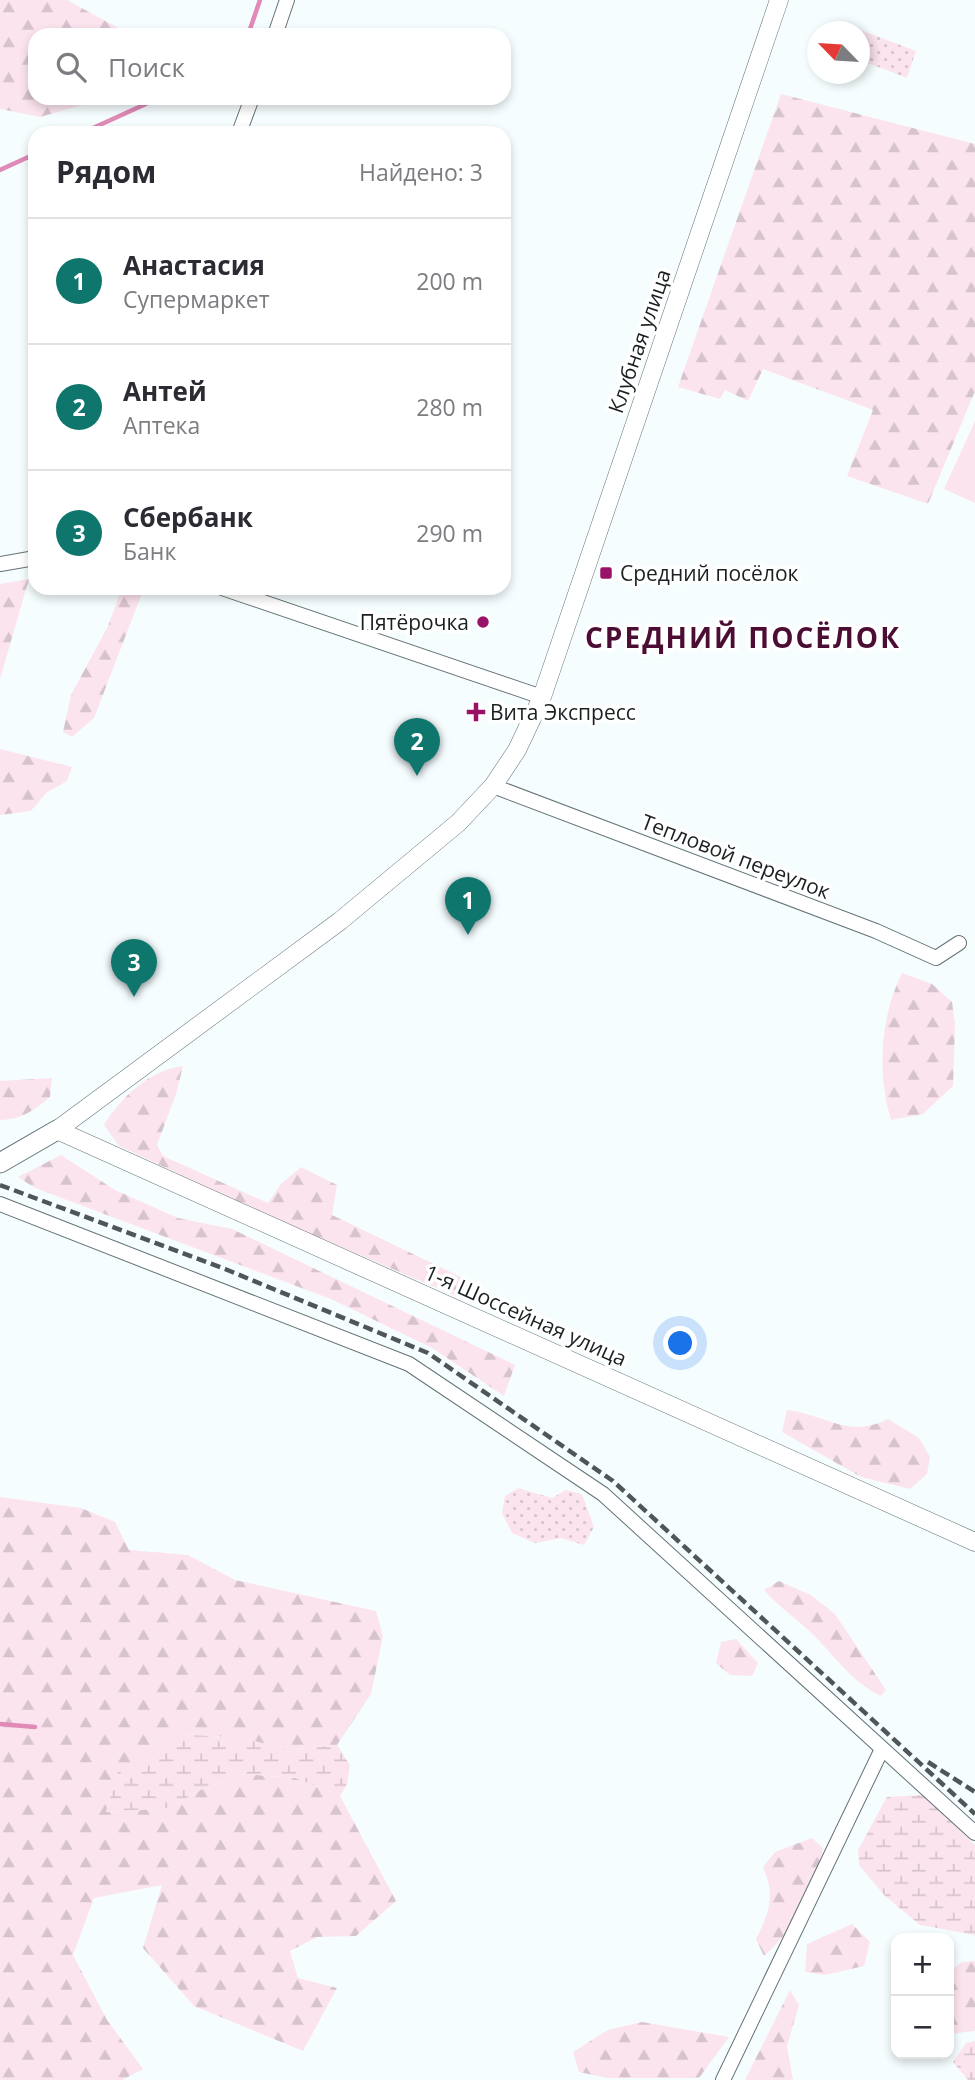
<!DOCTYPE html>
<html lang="ru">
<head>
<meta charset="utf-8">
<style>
	body { margin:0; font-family:"Open Sans",sans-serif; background:#f7f7f7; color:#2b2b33 }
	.controls { position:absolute; right:21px; bottom:21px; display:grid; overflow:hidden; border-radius:14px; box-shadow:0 4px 10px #0003 }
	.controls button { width:63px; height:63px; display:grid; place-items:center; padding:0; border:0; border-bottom:2px solid #e1e1e2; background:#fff; color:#2b2b33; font:35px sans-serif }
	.compass { position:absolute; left:807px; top:21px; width:63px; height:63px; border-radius:50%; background:#fff; box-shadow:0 4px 10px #0003; rotate:295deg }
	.you { position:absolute; left:681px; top:1344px; width:24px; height:24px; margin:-18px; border:5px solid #fff; border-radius:50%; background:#1a73e8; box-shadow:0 0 0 10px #1a73e833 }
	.badge { display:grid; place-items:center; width:46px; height:46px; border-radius:50%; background:#0f766e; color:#fff; font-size:23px; font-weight:700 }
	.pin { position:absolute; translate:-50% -58px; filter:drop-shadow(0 2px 4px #0008) }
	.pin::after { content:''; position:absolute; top:37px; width:24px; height:21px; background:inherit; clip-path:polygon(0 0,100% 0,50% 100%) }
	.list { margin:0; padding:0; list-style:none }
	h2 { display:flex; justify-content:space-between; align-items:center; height:91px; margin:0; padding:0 28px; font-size:30px }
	h2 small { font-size:23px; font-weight:400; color:#7c7c81 }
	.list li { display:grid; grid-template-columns:46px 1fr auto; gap:21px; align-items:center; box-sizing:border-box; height:126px; padding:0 28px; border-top:2px solid #e1e1e2 }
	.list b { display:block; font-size:26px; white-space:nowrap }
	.list p { margin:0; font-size:23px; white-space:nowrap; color:#7c7c81 }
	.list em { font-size:23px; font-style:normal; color:#7c7c81 }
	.icon { flex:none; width:38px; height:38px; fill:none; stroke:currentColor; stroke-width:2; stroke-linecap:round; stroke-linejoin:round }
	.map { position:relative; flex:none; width:975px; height:2080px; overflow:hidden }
	.search { position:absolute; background:#fff; box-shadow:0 4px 10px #0003; left:28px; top:28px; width:483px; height:77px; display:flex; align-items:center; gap:18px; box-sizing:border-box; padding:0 24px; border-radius:21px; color:#7c7c81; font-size:26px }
	.panel { position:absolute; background:#fff; box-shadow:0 4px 10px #0003; left:28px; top:126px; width:483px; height:469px; border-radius:21px }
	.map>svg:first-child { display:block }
	.grass { fill:url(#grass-dots) }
	.forest { fill:url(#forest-firs) }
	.wetland { fill:url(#wetland-marsh) }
	.pitch { fill:#fce4ef }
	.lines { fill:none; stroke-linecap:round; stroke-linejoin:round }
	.stream { stroke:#e189b7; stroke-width:4.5 }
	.minor-casing { stroke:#637276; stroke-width:16 }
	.tertiary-casing { stroke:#637276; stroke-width:19 }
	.secondary-casing { stroke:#637276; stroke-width:21 }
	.minor { stroke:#fff; stroke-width:14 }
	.tertiary { stroke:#fff; stroke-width:18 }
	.secondary { stroke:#fff; stroke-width:19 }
	.rail { stroke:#505658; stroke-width:4.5; stroke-dasharray:10 5; stroke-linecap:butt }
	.poi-dot { fill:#981368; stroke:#fff; stroke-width:2.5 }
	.labels { text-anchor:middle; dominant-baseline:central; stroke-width:7; stroke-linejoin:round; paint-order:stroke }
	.street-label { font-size:21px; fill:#1a2022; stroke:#fff }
	.poi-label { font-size:21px; fill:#1a2022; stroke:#fff; text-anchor:start }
	.district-label { font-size:28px; font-weight:bold; letter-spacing:2px; fill:#4b0d33; stroke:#fff }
</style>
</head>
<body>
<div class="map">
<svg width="975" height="2080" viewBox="0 0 975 2080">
	<defs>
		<pattern id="grass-dots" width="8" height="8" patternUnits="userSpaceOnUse" patternTransform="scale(1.75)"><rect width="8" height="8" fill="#fce4ef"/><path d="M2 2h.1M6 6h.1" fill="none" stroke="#d7c3cd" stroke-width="1.8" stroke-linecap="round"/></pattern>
		<pattern id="forest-firs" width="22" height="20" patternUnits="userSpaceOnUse" patternTransform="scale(1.75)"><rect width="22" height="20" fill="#fce4ef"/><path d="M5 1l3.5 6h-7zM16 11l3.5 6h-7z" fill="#d7c3cd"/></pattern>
		<pattern id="wetland-marsh" width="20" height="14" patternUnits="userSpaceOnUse" patternTransform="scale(1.75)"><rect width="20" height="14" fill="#fce4ef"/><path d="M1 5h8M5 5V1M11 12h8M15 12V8" fill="none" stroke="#d7c3cd"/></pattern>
	</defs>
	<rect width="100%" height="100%" fill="#f6fdff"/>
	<g class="grass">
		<polygon points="858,29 916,51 907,78 860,60"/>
		<polygon points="518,1488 552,1498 566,1490 582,1494 594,1527 584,1545 561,1538 535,1543 512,1533 502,1513 505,1496"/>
	</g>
	<g class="forest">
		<polygon points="0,0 67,0 131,35 35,35 35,98 97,98 95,101 40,117 0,109"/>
		<polygon points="781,94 975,144 975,391 928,504 847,476 873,410 763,369 748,401 725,390 720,399 678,387"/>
		<polygon points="29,579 0,679 0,584"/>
		<polygon points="122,588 144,588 94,718 72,737 63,732 71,695 108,626"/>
		<polygon points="0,749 72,767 67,781 46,793 31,811 0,815"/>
		<path d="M902,973L932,984L952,1002L955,1024L953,1086L923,1114L891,1120C877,1073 880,1017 902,973Z"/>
		<path d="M183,1066L176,1094L157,1145L163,1156L268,1203L281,1184L301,1167L337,1185L332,1215L465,1279L458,1297L269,1216L119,1146L104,1125C121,1097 150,1070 183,1066Z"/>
		<path d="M52,1078L50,1097C35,1110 20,1120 0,1120V1081Z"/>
		<polygon points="61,1155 115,1190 178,1218 232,1229 515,1365 504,1396 432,1348 331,1299 35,1188 18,1177"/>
		<path d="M787,1410C828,1415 848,1439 888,1419L919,1438L930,1457L927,1474L910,1489L861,1477L782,1432Z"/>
		<polygon points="0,1497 81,1508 115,1522 129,1550 188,1555 235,1580 376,1611 383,1636 371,1694 337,1745 288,1750 243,1738 177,1734 151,1760 120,1766 106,1812 169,1808 204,1788 245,1774 296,1778 340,1796 396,1901 356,1936 317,1937 290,1951 298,1978 337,1988 303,2051 194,2006 143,1948 162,1885 94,1898 73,1955 107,2020 143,2069 122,2080 0,2080"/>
		<path d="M779,1581L811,1595L835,1614L886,1690L881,1696C849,1681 831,1650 805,1627C790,1614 777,1605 764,1590Z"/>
		<polygon points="736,1639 758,1663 752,1676 730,1675 716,1663 721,1642"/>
		<path d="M812,1838L823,1848C817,1885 793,1932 764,1956L756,1939C770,1912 775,1895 763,1867L775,1852Z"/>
		<polygon points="852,1924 870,1942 864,1966 825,1975 805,1972 807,1944"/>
		<polygon points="975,1961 975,2031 949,2034 949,1972 962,1962"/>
		<polygon points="790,1990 799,2005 787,2046 793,2080 745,2080"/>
		<polygon points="642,2022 729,2037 699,2078 607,2078 579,2072 573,2052 608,2030"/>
	</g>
	<g class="wetland">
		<polygon points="176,1734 243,1738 288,1750 337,1745 350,1765 347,1784 340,1796 296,1778 245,1774 204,1788 169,1808 106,1812 120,1765 151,1760"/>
		<polygon points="924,1795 975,1845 975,1935 920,1925 885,1896 859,1865 858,1850 887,1797"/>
		<polygon points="975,2041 975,2080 968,2080 953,2062 966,2043"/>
	</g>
	<polygon class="pitch" points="975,421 975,503 944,489"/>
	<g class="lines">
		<g class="stream">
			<polyline points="248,35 260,0"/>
			<polyline points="82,133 159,98"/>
			<polyline points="0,170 35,154"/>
			<polyline points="0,1724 35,1727"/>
		</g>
		<defs>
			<g id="minor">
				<polyline points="275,35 287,0"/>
				<polyline points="239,133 252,98"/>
				<polyline points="0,564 35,558"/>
				<polyline points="222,588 542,697"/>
				<polyline points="493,786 876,931 936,958 959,943"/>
				<polyline points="0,1204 409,1364 603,1494 975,1833"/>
				<polyline points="723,2080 882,1749"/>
			</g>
			<polyline id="tertiary" points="779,0 542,697 517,750 493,786 458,823 340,921 57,1130 975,1542"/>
			<polyline id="secondary" points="0,1163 57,1130"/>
		</defs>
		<use href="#minor" class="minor-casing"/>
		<use href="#tertiary" class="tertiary-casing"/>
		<use href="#secondary" class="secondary-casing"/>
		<use href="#minor" class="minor"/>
		<use href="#tertiary" class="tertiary"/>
		<use href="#secondary" class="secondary"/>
		<g class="rail">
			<polyline points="0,1185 225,1269 428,1353 613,1481 975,1814"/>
			<polyline points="928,1762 975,1792"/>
		</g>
	</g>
	<g class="poi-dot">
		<rect x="599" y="566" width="14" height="14" rx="3.5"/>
		<circle cx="483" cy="622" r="7"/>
		<path d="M472.5 701.5h7v7h7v7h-7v7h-7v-7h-7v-7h7z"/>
	</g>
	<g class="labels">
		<g class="street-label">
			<text transform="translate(639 341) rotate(-71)">Клубная улица</text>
			<text transform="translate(736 856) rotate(21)">Тепловой переулок</text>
			<text transform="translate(526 1315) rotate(24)">1-я Шоссейная улица</text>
		</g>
		<g class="poi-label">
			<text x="620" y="573">Средний посёлок</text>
			<text x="469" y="622" text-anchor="end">Пятёрочка</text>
			<text x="490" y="712">Вита Экспресс</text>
		</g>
		<g class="district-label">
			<text x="743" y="637">СРЕДНИЙ ПОСЁЛОК</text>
		</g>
	</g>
</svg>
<div class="controls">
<button>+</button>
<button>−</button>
</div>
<svg class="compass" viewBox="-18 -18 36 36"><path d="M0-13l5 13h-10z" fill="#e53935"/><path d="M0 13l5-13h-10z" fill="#7c7c81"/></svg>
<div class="you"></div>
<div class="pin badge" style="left:468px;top:935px">1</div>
<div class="pin badge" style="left:417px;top:776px">2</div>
<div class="pin badge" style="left:134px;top:997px">3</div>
<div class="search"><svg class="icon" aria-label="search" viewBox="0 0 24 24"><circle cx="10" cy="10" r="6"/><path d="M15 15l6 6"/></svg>Поиск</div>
<section class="panel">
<h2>Рядом<small>Найдено: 3</small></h2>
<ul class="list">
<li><span class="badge">1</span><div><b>Анастасия</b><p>Супермаркет</p></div><em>200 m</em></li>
<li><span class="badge">2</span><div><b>Антей</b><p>Аптека</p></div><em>280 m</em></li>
<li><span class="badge">3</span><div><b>Сбербанк</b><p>Банк</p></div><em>290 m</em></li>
</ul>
</section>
</div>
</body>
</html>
